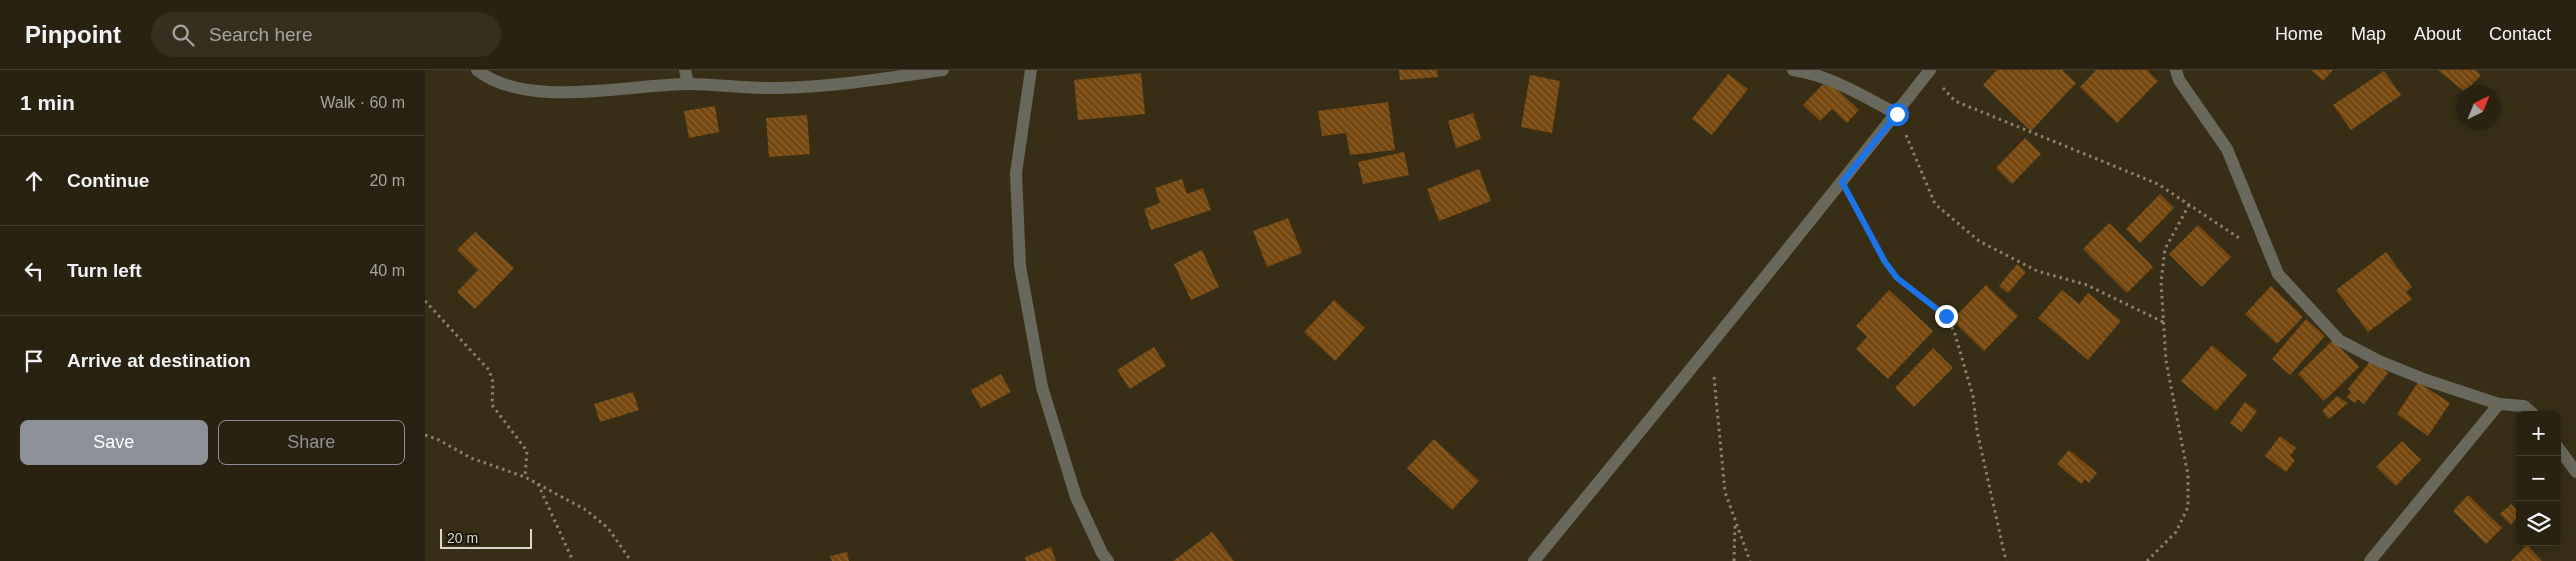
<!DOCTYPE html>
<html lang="en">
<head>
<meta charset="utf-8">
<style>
	body { margin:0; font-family:Helvetica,sans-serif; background:#362f1e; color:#f1f3f6 }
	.controls { position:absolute; right:15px; bottom:15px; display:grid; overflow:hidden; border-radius:8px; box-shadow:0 2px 12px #0003 }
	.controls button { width:45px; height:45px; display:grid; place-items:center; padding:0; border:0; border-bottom:1px solid #463f30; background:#2a2210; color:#f1f3f6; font:25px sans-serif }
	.compass { position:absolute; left:2031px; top:15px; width:45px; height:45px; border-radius:50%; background:#2a2210; box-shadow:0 2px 12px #0003; rotate:43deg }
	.scale { position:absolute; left:15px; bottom:12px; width:92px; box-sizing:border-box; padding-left:5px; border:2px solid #ded7c9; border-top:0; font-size:14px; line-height:18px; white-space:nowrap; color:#ded7c9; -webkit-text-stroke:4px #1b170c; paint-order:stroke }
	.stop { position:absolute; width:15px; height:15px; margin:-11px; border:4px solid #1a73e8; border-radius:50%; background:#fff }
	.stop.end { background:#1a73e8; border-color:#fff; box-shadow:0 1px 5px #0008 }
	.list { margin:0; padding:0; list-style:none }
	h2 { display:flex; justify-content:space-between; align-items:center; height:65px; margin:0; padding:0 20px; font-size:21px }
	h2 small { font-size:16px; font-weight:400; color:#a5a49f }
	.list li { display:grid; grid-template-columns:32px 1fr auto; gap:15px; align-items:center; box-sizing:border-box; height:90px; padding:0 20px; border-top:1px solid #463f30 }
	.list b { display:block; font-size:19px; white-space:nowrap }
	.list em { font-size:16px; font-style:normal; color:#a5a49f }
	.actions { display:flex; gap:10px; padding:15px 20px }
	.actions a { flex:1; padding:11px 0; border:1px solid #8c9099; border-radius:8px; text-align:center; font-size:18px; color:#8c9099 }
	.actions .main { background:#8c9099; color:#fff }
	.icon { flex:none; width:28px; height:28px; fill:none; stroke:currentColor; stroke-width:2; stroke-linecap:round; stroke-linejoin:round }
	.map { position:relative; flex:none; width:2151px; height:491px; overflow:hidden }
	header { display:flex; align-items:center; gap:30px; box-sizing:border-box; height:70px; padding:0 25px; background:#2a2210; border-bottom:1px solid #463f30 }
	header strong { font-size:24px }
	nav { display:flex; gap:28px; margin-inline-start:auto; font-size:18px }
	.search { width:350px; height:45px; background:#362f1e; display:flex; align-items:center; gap:12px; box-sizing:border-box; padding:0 18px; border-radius:28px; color:#a5a49f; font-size:19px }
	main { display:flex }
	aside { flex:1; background:#2a2210 }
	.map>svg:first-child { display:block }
	.building { fill:url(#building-back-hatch) }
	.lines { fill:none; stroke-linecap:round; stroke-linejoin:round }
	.path { stroke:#8b826f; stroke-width:3; stroke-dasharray:2.5 4; stroke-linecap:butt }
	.minor { stroke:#68685c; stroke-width:12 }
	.route { stroke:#1a73e8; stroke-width:6 }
</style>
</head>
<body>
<header>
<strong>Pinpoint</strong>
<div class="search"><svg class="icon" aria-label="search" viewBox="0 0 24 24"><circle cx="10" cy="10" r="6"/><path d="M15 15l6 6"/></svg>Search here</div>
<nav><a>Home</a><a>Map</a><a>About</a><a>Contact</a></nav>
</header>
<main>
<aside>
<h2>1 min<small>Walk · 60 m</small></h2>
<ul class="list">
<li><svg class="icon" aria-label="ahead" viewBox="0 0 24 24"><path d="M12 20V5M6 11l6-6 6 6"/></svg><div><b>Continue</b></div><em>20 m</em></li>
<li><svg class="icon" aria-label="left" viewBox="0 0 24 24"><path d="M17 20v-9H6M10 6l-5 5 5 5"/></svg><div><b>Turn left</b></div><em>40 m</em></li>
<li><svg class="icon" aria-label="arrive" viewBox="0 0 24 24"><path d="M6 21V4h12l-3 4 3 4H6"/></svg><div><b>Arrive at destination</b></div></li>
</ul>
<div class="actions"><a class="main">Save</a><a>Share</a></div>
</aside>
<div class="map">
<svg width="2151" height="491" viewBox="0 0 2151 491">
	<defs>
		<pattern id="building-back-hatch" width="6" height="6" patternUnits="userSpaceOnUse" patternTransform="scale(1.25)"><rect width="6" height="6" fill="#764810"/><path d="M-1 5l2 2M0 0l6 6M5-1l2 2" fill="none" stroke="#896231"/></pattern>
	</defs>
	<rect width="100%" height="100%" fill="#382e16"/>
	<g class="building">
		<polygon points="974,0 1012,0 1013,7 975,10"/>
		<polygon points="1572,0 1637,0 1651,13 1606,61 1558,15"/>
		<polygon points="1671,0 1722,0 1733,11 1692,53 1655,17"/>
		<polygon points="1886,0 1908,0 1898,11"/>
		<polygon points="2013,0 2050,0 2056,5 2040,22"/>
		<polygon points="1959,1 1976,25 1926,60 1908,35"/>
		<polygon points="716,3 720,44 653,50 649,10"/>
		<polygon points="1303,4 1323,19 1287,65 1267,49"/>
		<polygon points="1105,5 1135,11 1127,63 1096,57"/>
		<polygon points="1402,10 1434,40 1422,53 1407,39 1395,51 1378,35"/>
		<polygon points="963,32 970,80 925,85 921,63 897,66 893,41"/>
		<polygon points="290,36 294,62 264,68 259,41"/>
		<polygon points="1048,43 1056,69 1031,78 1023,51"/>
		<polygon points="382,45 385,84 344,87 341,48"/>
		<polygon points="1600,68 1616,84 1587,114 1571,98"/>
		<polygon points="979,82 984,105 938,114 933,92"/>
		<polygon points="1054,99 1066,131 1014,151 1002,119"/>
		<polygon points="757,109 762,124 778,118 786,140 726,160 719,139 735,133 730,118"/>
		<polygon points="1735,124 1749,138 1715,173 1701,159"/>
		<polygon points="863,148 877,183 842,197 828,161"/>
		<polygon points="1684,153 1728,197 1702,223 1658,179"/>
		<polygon points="1773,155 1806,187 1777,217 1744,184"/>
		<polygon points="50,162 89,198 50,239 32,222 53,200 32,180"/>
		<polygon points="777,180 794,217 766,230 749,194"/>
		<polygon points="1961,182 1987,217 1981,222 1987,229 1943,262 1911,220"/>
		<polygon points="1592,194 1601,202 1583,223 1574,216"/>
		<polygon points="1561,215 1593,246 1559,281 1527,250"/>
		<polygon points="1846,216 1878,247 1852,274 1820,244"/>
		<polygon points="1464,220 1508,261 1463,309 1431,279 1442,267 1431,256"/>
		<polygon points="1637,220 1654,234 1663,223 1696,251 1663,290 1613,248"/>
		<polygon points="909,230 940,258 910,291 879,262"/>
		<polygon points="1881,249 1900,266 1865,305 1847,289"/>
		<polygon points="1908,270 1934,297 1899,331 1873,304"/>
		<polygon points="1787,275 1822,305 1791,341 1756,311"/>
		<polygon points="729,277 741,296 705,319 692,300"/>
		<polygon points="1508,278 1528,298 1489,337 1470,318"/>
		<polygon points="1946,290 1963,303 1939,334 1933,329 1930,333 1922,327 1926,322 1923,319"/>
		<polygon points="576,304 586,322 556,338 546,320"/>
		<polygon points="1993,312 2025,333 2003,366 1972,344"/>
		<polygon points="208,322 214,340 175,352 169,334"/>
		<polygon points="1912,326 1923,333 1904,349 1897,341"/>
		<polygon points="1820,332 1832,341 1817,362 1805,353"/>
		<polygon points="1855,366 1871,378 1865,386 1870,390 1861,402 1840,386"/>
		<polygon points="1009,369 1054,411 1027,440 982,398"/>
		<polygon points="1977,371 1996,390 1971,416 1951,397"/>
		<polygon points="1644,380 1672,403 1664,413 1660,409 1656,414 1632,394"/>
		<polygon points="2043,425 2077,458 2061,474 2028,441"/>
		<polygon points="2086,434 2095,443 2086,455 2075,444"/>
		<polygon points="787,462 809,491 748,491"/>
		<polygon points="2102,475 2117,491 2086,491"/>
		<polygon points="626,477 631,491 601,491 600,487"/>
		<polygon points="422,482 424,491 407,491 405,486"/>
	</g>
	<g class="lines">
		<g class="path">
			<polyline points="1518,18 1530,31 1733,114 1814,168"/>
			<polyline points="1481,65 1510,134 1554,171 1612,201 1662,215 1738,252"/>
			<polyline points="1428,132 1460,191 1472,208 1521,246 1529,261 1548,326 1552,361 1581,491"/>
			<polyline points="0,231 64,300 68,312 67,335 102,381 100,407"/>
			<polyline points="1289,307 1300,422 1325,491"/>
			<polyline points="0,365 14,370 46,388 100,407 161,440 183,458 206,491"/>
			<polyline points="113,414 148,491"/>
			<polyline points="1309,491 1310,453"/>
			<polyline points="1722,491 1751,462 1763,437 1763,405 1741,291 1736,212 1740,179 1764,135"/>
		</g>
		<g class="minor">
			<path d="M52,0C102,40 205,14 264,14C293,14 322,19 352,18C408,17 462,8 518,0"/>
			<polyline points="260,0 263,14"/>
			<polyline points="606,0 591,103 595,196 617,317 651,427 677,483 683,491"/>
			<path d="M1368,0C1407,6 1438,26 1472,44"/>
			<polyline points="1751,0 1754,10 1802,79 1853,204 1914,270 1954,291 2001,310 2074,334 2099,336 2109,345"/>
			<polyline points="2132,376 2151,402"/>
			<path d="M1109,491C1242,329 1375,165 1505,0"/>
			<polyline points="1945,491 2074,334"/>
		</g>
	</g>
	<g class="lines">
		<polyline class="route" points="1472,44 1417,112 1460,192 1472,208 1521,246"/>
	</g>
</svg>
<div class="controls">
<button>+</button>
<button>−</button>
<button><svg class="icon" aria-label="layers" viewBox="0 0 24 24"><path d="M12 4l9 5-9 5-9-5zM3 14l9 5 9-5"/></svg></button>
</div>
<svg class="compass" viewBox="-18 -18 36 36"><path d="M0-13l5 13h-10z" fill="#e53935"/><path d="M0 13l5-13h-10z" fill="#a5a49f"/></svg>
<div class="scale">20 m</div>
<div class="stop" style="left:1472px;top:44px"></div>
<div class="stop end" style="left:1521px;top:246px"></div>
</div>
</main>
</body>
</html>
